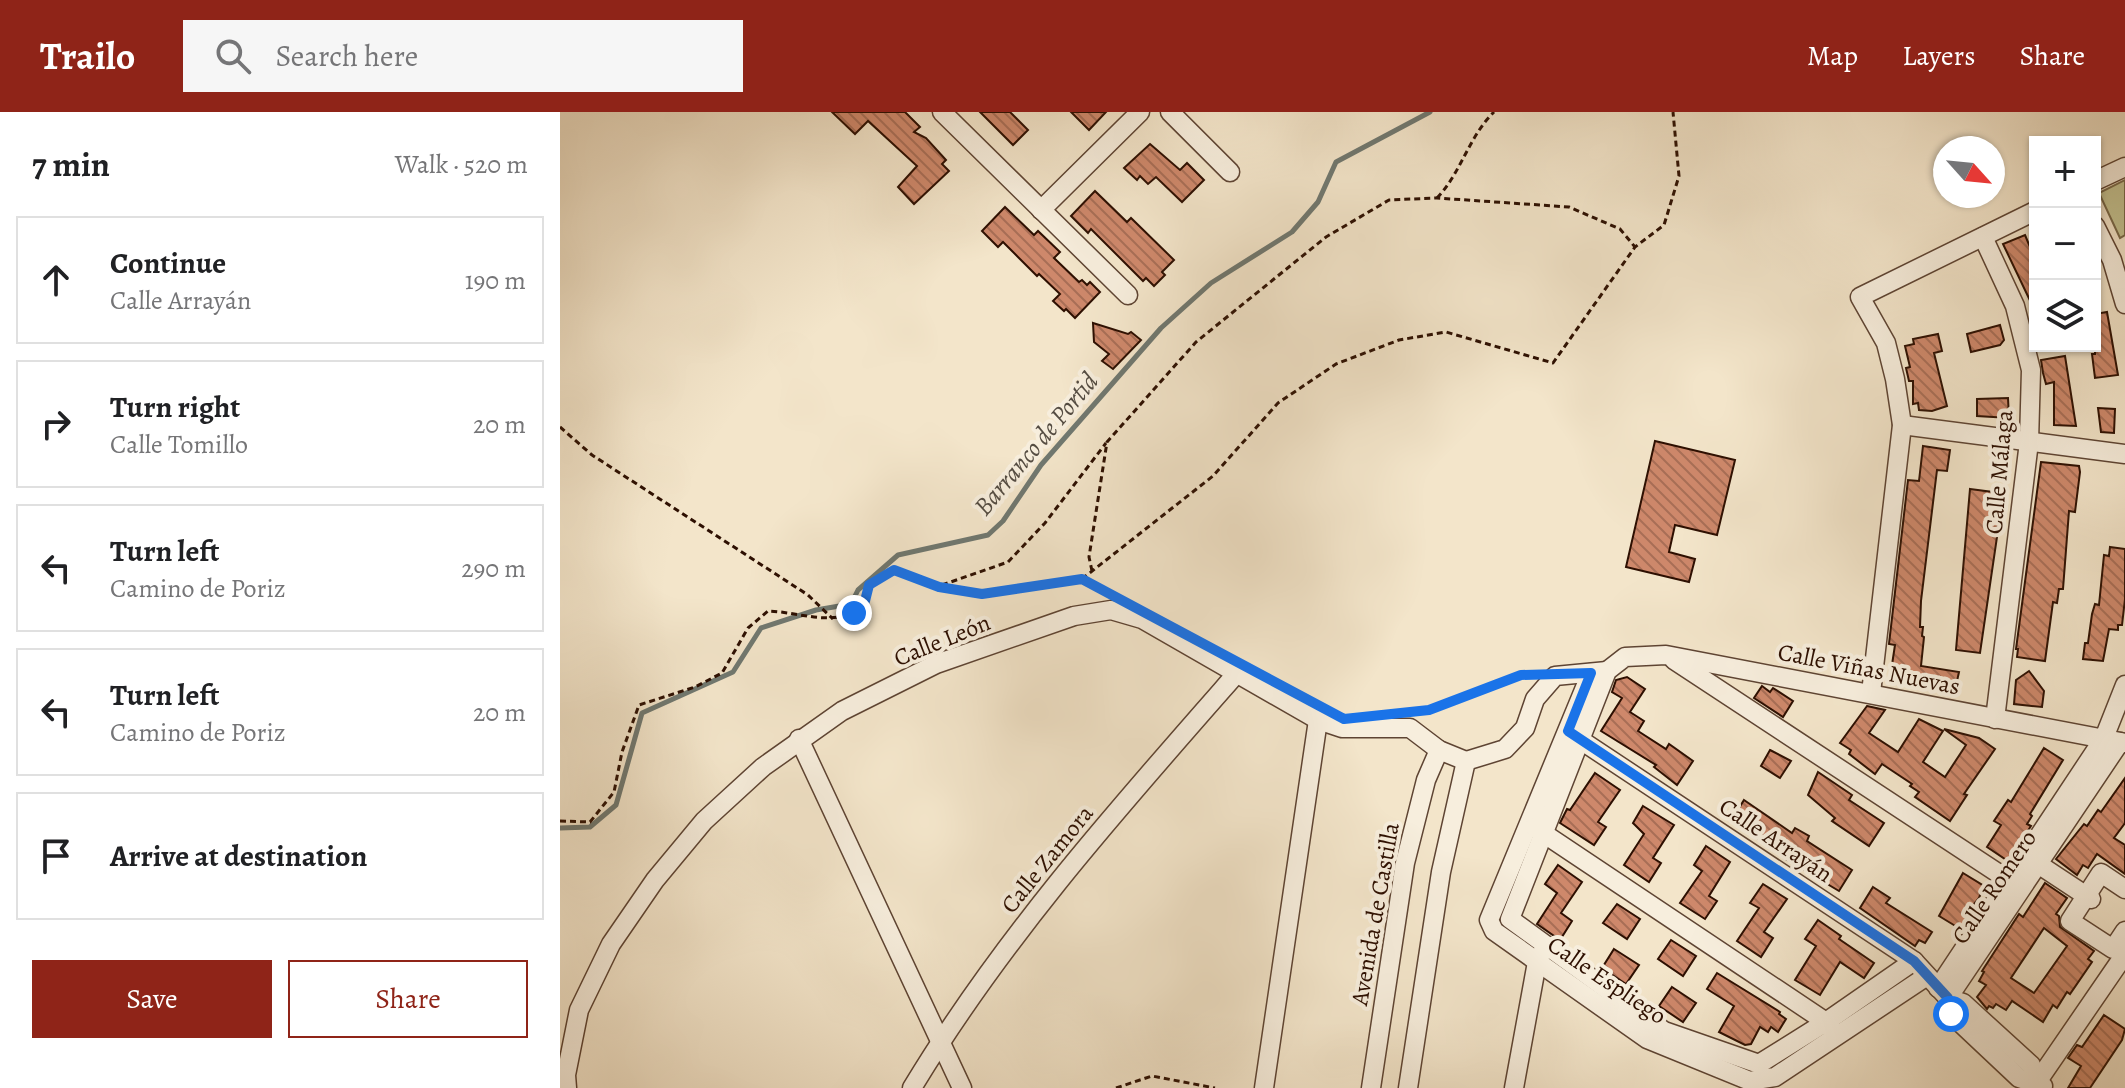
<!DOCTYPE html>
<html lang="en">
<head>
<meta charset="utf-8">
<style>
	body { margin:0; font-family:Alegreya,serif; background:#f6f6f6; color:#202124 }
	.controls { position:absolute; right:24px; top:24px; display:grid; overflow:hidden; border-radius:0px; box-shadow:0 2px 6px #0004 }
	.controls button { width:72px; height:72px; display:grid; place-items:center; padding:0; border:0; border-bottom:2px solid #e0e0e0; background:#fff; color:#202124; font:40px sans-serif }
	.compass { position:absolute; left:1373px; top:24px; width:72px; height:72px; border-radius:50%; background:#fff; box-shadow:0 2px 6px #0004; rotate:117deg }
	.stop { position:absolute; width:24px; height:24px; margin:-18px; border:6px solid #1a73e8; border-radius:50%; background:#fff }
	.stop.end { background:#1a73e8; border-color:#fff; box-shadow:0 2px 8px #0008 }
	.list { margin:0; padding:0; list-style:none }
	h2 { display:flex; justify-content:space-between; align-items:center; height:104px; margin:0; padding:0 32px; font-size:34px }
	h2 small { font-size:26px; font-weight:400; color:#757577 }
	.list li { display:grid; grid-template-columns:52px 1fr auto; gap:24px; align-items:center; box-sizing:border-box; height:128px; margin:0 16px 16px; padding:0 16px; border:2px solid #e0e0e0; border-radius:0px }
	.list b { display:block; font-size:30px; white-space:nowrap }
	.list p { margin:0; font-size:26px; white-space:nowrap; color:#757577 }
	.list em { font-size:26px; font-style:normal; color:#757577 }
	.actions { display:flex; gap:16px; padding:24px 32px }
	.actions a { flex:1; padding:18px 0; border:2px solid #8f2418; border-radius:0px; text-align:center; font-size:28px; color:#8f2418 }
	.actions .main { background:#8f2418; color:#fff }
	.icon { flex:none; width:44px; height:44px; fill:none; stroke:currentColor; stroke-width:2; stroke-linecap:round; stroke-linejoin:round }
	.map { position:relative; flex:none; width:1565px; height:976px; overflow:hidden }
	header { display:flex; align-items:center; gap:48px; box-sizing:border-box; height:112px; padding:0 40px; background:#8f2418; color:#fff }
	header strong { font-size:38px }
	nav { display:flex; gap:44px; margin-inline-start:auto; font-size:28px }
	.search { width:560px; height:72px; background:#f6f6f6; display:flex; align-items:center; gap:20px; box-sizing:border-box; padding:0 28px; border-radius:0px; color:#757577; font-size:30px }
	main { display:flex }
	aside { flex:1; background:#fff }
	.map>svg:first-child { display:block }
	.pitch { fill:#c3c291; stroke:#786849; stroke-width:2 }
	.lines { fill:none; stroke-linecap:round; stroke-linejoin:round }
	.stream { stroke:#707870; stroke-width:5 }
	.building { fill:url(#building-back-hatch); stroke:#2d0f01; stroke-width:2; fill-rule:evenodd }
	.minor-casing { stroke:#5e4433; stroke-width:21 }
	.path { stroke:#2d0f01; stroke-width:3; stroke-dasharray:6 4; stroke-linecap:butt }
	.minor { stroke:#f7eedd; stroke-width:18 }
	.route { stroke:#1a73e8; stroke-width:10 }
	.labels { text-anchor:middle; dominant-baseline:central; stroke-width:8; stroke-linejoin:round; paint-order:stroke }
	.street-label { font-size:24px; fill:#2d0f01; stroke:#f7eedd }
	.water-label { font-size:26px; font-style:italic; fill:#544c42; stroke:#f7eedd }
</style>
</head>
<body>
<header>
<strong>Trailo</strong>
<div class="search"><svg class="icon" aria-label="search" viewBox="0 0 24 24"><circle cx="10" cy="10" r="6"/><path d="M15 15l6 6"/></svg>Search here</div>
<nav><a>Map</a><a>Layers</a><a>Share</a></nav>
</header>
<main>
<aside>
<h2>7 min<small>Walk · 520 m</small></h2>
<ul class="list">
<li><svg class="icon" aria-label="ahead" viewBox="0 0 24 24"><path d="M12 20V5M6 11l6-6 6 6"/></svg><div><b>Continue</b><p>Calle Arrayán</p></div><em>190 m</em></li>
<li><svg class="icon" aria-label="right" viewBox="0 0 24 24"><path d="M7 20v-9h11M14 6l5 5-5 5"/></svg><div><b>Turn right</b><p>Calle Tomillo</p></div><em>20 m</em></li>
<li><svg class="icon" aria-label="left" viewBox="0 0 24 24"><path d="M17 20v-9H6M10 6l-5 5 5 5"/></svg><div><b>Turn left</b><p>Camino de Poriz</p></div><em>290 m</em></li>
<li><svg class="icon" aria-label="left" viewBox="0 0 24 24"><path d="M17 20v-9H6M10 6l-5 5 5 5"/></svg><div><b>Turn left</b><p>Camino de Poriz</p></div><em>20 m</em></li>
<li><svg class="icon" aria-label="arrive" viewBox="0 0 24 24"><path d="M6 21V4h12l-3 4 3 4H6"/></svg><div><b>Arrive at destination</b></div></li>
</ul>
<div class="actions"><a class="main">Save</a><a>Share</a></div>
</aside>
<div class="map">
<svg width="1565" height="976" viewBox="0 0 1565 976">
	<defs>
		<pattern id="building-back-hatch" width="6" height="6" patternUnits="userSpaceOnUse" patternTransform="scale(2)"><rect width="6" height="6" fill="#ce886b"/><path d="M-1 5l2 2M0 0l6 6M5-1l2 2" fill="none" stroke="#a86e56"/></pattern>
	</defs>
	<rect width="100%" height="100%" fill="#f3e5ca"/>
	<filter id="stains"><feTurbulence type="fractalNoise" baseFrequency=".0025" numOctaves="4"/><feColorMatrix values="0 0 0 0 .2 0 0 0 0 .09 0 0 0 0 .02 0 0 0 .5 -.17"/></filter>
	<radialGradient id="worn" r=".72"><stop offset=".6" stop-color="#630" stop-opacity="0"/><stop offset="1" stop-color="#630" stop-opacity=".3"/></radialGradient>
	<polygon class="pitch" points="1565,68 1565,123 1560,126 1539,81"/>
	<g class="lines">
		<polyline class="stream" points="0,716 30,715 56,693 82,601 173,560 201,516 256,498 291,492 298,478 338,443 428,423 443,409 481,353 601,216 651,171 732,120 758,90 776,50 870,0"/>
	</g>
	<g class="building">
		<polygon points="272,0 345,0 360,15 354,20 366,26 386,48 382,52 389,59 354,92 338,75 357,54 308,9 295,22"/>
		<polygon points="420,0 450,0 468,18 453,33"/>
		<polygon points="511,0 546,0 529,18"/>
		<polygon points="590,32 620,58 627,51 644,68 622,90 596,65 588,72 580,64 577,68 564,56"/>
		<polygon points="535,79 567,110 571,106 614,148 602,160 605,163 594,174 586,166 583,169 531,117 528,121 511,104"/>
		<polygon points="445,95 474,123 478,119 500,140 494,146 519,170 522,168 527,173 530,170 540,180 515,206 506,197 504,199 493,189 500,182 479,162 477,164 443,130 438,135 422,119"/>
		<polygon points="1465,123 1475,147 1475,199 1443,132"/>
		<polygon points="1547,200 1558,263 1535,266 1532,242 1535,242 1535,202"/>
		<polygon points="533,211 568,222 571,220 581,228 553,257 542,249 549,242 534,230"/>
		<polygon points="1440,213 1444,228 1440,233 1411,240 1407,222"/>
		<polygon points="1378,222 1382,239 1374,241 1387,294 1372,299 1359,298 1358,291 1353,292 1353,269 1349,269 1346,256 1350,255 1345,234 1354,232 1353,227"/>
		<polygon points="1505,244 1516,314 1494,313 1494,270 1486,272 1483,261 1481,248"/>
		<polygon points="1448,286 1449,306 1417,304 1417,287"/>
		<polygon points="1538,296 1555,297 1554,321 1541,320"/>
		<polygon points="1095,329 1175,348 1157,423 1115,413 1109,440 1135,447 1129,470 1066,455"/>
		<polygon points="1363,334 1390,338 1387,359 1377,358 1361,489 1360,515 1363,515 1362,524 1364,525 1361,554 1399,560 1395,578 1330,566 1335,533 1329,532 1348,368 1359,369"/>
		<polygon points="1481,350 1519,354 1520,360 1515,400 1509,399 1503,477 1499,477 1497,491 1493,490 1485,549 1457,545 1458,537 1456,537"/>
		<polygon points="1410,377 1433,380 1438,385 1437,393 1439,393 1437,425 1420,541 1396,538"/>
		<polygon points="1550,435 1565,437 1565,487 1562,513 1558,513 1558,518 1549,517 1543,549 1523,547 1525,531 1528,531 1532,502 1535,492 1539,493 1544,443 1549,444"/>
		<polygon points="1469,559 1484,579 1482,595 1454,592 1456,568"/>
		<polygon points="1067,565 1085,577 1070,600 1084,609 1078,619 1106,637 1109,632 1133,649 1117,673 1094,655 1096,653 1041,619 1062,586 1052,580 1056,568"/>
		<polygon points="1202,574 1210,580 1213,576 1233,589 1223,605 1194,586"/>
		<polygon points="1307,594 1325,598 1309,621 1338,640 1359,607 1383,619 1363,650 1385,665 1406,633 1384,617 1419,626 1435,637 1404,682 1407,683 1390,709 1355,685 1359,680 1350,674 1352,672 1322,652 1315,662 1289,642 1291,638 1280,631"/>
		<polygon points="1484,636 1503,648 1470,702 1472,704 1467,712 1471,714 1448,749 1427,735 1441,713 1434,709 1448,688 1451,690"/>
		<polygon points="1210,638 1231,649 1220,666 1201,654"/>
		<polygon points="1258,660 1292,683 1289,688 1324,711 1309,734 1272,709 1275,706 1248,683"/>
		<polygon points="1035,661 1060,678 1038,710 1046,715 1034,733 1000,711 1007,697 1010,698"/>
		<polygon points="1565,666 1565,711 1554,726 1565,733 1565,762 1537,742 1528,756 1523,753 1517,763 1496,747 1524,712 1527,714 1538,698 1541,700"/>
		<polygon points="1184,688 1232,721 1235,716 1249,724 1247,729 1292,758 1279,779 1224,746 1225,744 1171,709"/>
		<polygon points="1083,694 1114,713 1093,746 1101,751 1089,770 1064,753 1084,722 1073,711"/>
		<polygon points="1146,734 1170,750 1149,784 1157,789 1145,807 1120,791 1142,759 1134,753"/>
		<polygon points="998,753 1022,770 1001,801 1012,809 1000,828 977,812 997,781 985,772"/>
		<polygon points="1403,761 1424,774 1419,786 1410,797 1414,800 1402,818 1379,804"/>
		<path d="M1485,771L1507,786L1496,802L1499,804L1500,815L1534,839L1528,847L1532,850L1510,882L1507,880L1497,896L1493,893L1483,910L1452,889L1446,898L1436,892L1433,896L1429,894L1427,897L1417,885L1426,873L1419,869L1424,860L1422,859L1459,802L1463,805ZM1484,816L1507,834L1474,881L1451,866Z"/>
		<polygon points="1203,772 1227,787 1204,820 1213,826 1201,845 1177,829 1199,796 1190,791"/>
		<polygon points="1313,775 1330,786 1326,791 1372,820 1365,831 1359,828 1355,834 1300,796"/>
		<polygon points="1057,792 1080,807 1067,827 1043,811"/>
		<polygon points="1258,808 1281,824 1279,827 1314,851 1304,866 1280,850 1260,883 1235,868 1256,834 1245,827"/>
		<polygon points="1111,828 1136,844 1123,864 1098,847"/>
		<polygon points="1054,837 1079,853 1066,872 1042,856"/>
		<polygon points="1157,861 1220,900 1219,902 1226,907 1218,920 1211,915 1208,920 1200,915 1191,932 1185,933 1159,920 1174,894 1147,877"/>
		<polygon points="1112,875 1136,891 1123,910 1099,894"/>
		<polygon points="1544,903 1565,917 1562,928 1530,976 1508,976 1521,954 1508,946 1517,933 1522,935"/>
	</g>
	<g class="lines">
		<defs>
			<g id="minor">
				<polyline points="382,0 568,183"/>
				<polyline points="610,0 670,60"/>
				<polyline points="1535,69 1565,55"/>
				<polyline points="481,98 580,0"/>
				<polyline points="1535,114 1552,148 1565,192"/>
				<polyline points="1423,125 1455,194 1471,258 1469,330 1435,607"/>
				<polyline points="1342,313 1565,342"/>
				<polyline points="1114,548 1450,769"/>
				<polyline points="1031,561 929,808 934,819 1087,927 1190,969 1215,965 1367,864"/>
				<polyline points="1311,581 1342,313 1335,267 1326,231 1300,185 1475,99"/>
				<polyline points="1010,621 1354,849 1388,886 1403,891 1471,953 1478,971"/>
				<polyline points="239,627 402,976"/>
				<polyline points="974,715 1266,910 1271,916"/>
				<polyline points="1478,752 1531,787"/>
				<polyline points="1565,777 1541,761 1510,809 1553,837 1565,819"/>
				<polyline points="1354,849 1266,910 1199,952 1104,919 950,807 1047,559 1065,545 1106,543 1565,631"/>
				<polyline points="1378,876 1544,626 1565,573"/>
				<polyline points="1388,886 1560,630"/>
				<polyline points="1388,886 1391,902 1459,966 1483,974"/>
				<polyline points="7,976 6,963 19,898 51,832 95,768 144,709 203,655 282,599 376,552 514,504 551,498 582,507 758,608 782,616 850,616 879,638 906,649 945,637 965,616 975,587 995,564 1047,559"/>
				<path d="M352,976C443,825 561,693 677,561"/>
				<polyline points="704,976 758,608"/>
				<polyline points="811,976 845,751 866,668 879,638"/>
				<polyline points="848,976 881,760 906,649"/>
				<polyline points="954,976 977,850 981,842"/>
				<polyline points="1473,976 1565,842"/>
			</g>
		</defs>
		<use href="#minor" class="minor-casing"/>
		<g class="path">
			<path d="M877,86C901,61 909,24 934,0"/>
			<polyline points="0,315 32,343 248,483 273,507"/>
			<polyline points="532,459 529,445 547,330 636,230 766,125 829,88 877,86 1009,95 1060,117 1075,135"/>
			<polyline points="522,467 653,364 718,291 776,252 839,228 886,220 993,251 1075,135 1104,113 1119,64 1113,0"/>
			<polyline points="382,473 448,450 485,411 546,331"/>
			<polyline points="857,600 869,598 961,563 971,563"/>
			<path d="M0,709L30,710L54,680L62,640L79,593L135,575L162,561L188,516L208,499C246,500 297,525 309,473L334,458L379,475L422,482L522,467L546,480"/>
			<polyline points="556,976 592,964 655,976"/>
		</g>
		<use href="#minor" class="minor"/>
	</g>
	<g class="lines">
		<polyline class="route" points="294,501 305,489 309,473 334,458 379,475 422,482 522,467 784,607 869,598 961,563 1031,561 1008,619 1354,849 1388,886 1391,902"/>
	</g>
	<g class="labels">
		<g class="street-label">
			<text transform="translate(1439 360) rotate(-85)">Calle Málaga</text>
			<text transform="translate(382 528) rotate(-22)">Calle León</text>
			<text transform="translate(1309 557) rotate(11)">Calle Viñas Nuevas</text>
			<text transform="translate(1216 728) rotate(34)">Calle Arrayán</text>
			<text transform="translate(487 747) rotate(-51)">Calle Zamora</text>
			<text transform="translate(1434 775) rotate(-56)">Calle Romero</text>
			<text transform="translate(815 802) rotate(-80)">Avenida de Castilla</text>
			<text transform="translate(1047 868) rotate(34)">Calle Espliego</text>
		</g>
		<g class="water-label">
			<text transform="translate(476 332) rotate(-50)">Barranco de Portid</text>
		</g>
	</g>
	<rect width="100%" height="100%" filter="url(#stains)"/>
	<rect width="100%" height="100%" fill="url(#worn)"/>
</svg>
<div class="controls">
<button>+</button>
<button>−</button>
<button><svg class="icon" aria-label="layers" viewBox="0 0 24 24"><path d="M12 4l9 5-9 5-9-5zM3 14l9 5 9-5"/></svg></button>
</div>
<svg class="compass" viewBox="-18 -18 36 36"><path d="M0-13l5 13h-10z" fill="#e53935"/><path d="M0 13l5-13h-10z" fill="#757577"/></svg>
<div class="stop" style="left:1391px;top:902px"></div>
<div class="stop end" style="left:294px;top:501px"></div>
</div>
</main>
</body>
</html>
